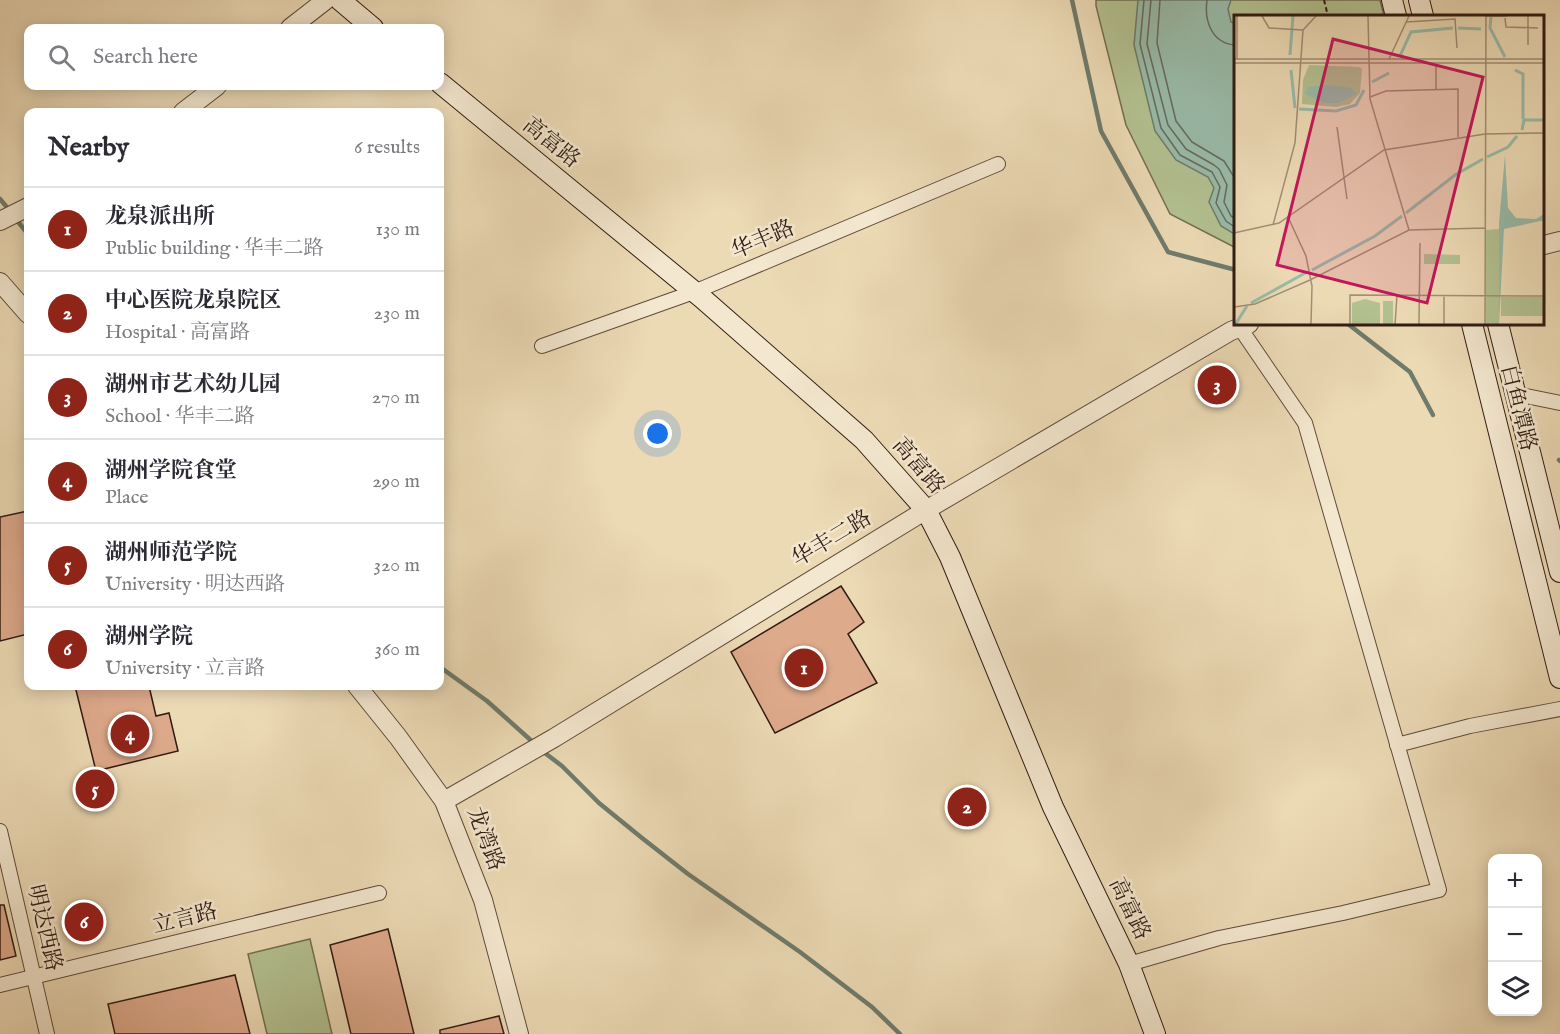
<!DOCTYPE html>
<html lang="en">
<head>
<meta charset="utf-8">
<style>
	body { margin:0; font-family:"IM FELL English","Noto Serif SC",serif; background:#f2f2f3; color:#2b2b33 }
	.controls { position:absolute; right:18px; bottom:18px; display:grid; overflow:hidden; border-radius:12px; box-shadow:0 3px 15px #0003 }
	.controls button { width:54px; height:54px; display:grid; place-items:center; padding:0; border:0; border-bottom:2px solid #e1e1e2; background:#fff; color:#2b2b33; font:30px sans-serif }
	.you { position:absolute; left:658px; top:434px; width:21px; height:21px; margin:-15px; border:4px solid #fff; border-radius:50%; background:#1a73e8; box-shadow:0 0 0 9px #1a73e833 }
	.badge { display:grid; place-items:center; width:39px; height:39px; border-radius:50%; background:#8f2418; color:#fff; font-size:20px; font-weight:700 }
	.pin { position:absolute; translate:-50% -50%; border:3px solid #fff; box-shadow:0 2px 6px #0006 }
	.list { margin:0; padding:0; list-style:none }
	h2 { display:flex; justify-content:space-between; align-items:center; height:78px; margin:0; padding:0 24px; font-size:26px }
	h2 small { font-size:20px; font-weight:400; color:#7c7c81 }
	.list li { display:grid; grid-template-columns:39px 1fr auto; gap:18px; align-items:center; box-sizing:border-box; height:84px; padding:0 24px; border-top:2px solid #e1e1e2 }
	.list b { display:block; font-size:22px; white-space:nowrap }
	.list p { margin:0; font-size:20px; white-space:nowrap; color:#7c7c81 }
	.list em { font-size:20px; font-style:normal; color:#7c7c81 }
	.icon { flex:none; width:33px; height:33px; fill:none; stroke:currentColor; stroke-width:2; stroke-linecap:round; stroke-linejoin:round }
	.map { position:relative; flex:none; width:1560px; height:1034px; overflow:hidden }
	.search { position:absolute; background:#fff; box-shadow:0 3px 15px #0003; left:24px; top:24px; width:420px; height:66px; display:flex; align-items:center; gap:15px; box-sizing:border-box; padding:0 21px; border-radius:12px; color:#7c7c81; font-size:22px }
	.panel { position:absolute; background:#fff; box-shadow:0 3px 15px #0003; left:24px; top:108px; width:420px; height:582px; border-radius:12px }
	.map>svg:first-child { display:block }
	.green { fill:#b3c191; stroke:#726e52; stroke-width:1.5 }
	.water { fill:#99bba9; stroke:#6f7b6d; stroke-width:1.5 }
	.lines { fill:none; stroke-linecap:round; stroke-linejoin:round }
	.shore { stroke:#656b5e; stroke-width:1.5 }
	.stream { stroke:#6f7b6d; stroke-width:4.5 }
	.building { fill:#deaa8c; stroke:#311b12; stroke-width:1.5 }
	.minor-casing { stroke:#604b3b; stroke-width:16 }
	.tertiary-casing { stroke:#604b3b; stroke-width:20 }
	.secondary-casing { stroke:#311b12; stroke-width:22 }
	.path { stroke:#311b12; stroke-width:2; stroke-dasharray:4.5 3; stroke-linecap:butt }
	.minor { stroke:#f3e7cf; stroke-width:14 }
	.tertiary { stroke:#f3e7cf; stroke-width:18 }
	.secondary { stroke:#f3e7cf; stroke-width:20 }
	.labels { text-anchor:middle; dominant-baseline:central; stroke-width:5; stroke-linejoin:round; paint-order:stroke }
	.street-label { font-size:22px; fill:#311b12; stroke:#f3e7cf }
	.inset-river { fill:none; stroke:#99bba9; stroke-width:3 }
	.inset-road { fill:none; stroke:#a18e74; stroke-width:1.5 }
	.view { fill:#c2185b; fill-opacity:0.15; stroke:#c2185b; stroke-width:3 }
	.inset-edge { fill:none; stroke:#311b12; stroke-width:3 }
</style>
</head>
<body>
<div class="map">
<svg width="1560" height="1034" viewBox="0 0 1560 1034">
	<rect width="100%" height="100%" fill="#ecdab5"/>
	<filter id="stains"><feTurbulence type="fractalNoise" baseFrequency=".00333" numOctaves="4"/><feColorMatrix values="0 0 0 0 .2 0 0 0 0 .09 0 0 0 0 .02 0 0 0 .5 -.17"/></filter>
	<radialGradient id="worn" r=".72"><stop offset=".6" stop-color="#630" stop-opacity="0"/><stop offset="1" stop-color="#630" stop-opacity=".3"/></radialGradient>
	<g class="green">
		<polygon points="1096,0 1380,0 1384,16 1236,16 1236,248 1170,214 1126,125 1096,6"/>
		<polygon points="310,939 332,1034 267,1034 248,954"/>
	</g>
	<polygon class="water" points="1138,0 1231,0 1228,9 1231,22 1236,23 1236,235 1221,226 1209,202 1214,188 1208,177 1176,160 1155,131 1134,45"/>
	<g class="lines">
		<g class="shore">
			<polyline points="1144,0 1140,44 1161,128 1180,155 1212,172 1220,187 1216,203 1226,221 1236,228"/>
			<polyline points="1151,0 1147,44 1168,125 1186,149 1214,165 1219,169 1227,185 1224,202 1231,216 1236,219"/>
			<polyline points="1160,0 1157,43 1176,121 1192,142 1224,161 1234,177 1236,184"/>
			<path d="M1207,0C1204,21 1212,44 1236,45"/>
		</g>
		<g class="stream">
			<polyline points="1072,0 1101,131 1168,252 1236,270"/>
			<polyline points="0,199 10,211"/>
			<polyline points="15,218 28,234"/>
			<polyline points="1348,324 1410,372 1433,415"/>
			<polyline points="1559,460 1560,461"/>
			<polyline points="440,667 487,701 535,744"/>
			<polyline points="541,750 562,766 599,803 642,838 688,874 800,952 872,1007 900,1034"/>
		</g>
	</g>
	<g class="building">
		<polygon points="28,511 28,634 0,641 0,517"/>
		<polygon points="841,586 864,622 848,634 877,683 775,733 731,652"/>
		<polygon points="75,686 149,686 156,716 169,713 178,751 96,771"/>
		<polygon points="0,905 4,905 16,956 0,960"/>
		<polygon points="388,929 414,1034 351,1034 330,945"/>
		<polygon points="235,975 250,1034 115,1034 108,1004"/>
		<polygon points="499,1016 504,1034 440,1034 440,1030"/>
	</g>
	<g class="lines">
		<defs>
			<g id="minor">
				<polyline points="542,346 694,292 998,164"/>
				<polyline points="1516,394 1560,403"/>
				<polyline points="1397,745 1470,726 1560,709"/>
				<polyline points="0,831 47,1034"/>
				<polyline points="1129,964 1219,938 1343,913 1439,890 1305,423 1240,328"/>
				<polyline points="0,985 379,893"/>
			</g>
			<g id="tertiary">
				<polyline points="290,28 326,0"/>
				<polyline points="183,112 217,86"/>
				<polyline points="0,221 28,207"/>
				<polyline points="1544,245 1560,241"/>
				<polyline points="0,282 28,314"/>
				<polyline points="357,686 398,737 444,801 483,900 519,1034"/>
				<polyline points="444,801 554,738 926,510 1231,331 1249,324"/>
			</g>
			<g id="secondary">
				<polyline points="340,0 373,28"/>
				<polyline points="1392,0 1396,16"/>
				<polyline points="1419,0 1423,16"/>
				<polyline points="440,83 702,298 864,440 926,510 950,557 1053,807 1129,964 1155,1034"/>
				<polyline points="1472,324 1560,678"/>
				<polyline points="1498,324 1560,572"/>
			</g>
		</defs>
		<use href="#minor" class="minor-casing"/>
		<use href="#tertiary" class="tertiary-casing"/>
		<use href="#secondary" class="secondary-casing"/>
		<polyline class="path" points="1324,0 1328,16"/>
		<use href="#minor" class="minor"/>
		<use href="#tertiary" class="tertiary"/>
		<use href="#secondary" class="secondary"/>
	</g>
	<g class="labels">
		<g class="street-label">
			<text transform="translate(551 143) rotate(39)">高富路</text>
			<text transform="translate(763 240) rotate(-23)">华丰路</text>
			<text transform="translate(1518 408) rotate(76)">白鱼潭路</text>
			<text transform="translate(918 466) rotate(49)">高富路</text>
			<text transform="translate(832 539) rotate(-31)">华丰二路</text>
			<text transform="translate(485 839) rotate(69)">龙湾路</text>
			<text transform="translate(1129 909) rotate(64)">高富路</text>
			<text transform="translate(185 919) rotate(-14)">立言路</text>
			<text transform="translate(44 928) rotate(77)">明达西路</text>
		</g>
	</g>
	<g transform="translate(1234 15)">
		<rect width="310" height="310" fill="#ecdab5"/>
		<path d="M75,50L125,52L128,54L126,78L116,89L102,92L68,89L69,65ZM265,214V310H252L251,215ZM190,239L226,240V249H190ZM267,282H310V301H267ZM131,284L146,288V310H118V288ZM149,286H159V309L149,310Z" fill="#b3c191"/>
		<path d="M93,70L117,73L123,79L104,88H90L71,79L74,72ZM271,140L274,193L282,203L302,204L310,199L311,205L270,214L265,310V208Z" fill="#99bba9"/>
		<path class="inset-river" d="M257,2L256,13L271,42M224,13L247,14M56,40L59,1M166,41L177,17L219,13M57,55L61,93M281,55L289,59V104M138,67L155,58M65,94L102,96L122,90L130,75M288,115L290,105H311M253,142L274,132L283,121M172,198L221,160L249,144M78,255L141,221L168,201M17,288L73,257M1,310L13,291"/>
		<path class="inset-road" d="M3,1V44M28,1L35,13L69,15M134,1L136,84L175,215M252,1H273M271,3L272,12L304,13M172,7L221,4L223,33M294,30V1M0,44H311M155,44L175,1M0,48H311M202,75V49M136,82L152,76L224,74V122M103,112L113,184M54,202L72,241L78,271L77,310M39,210L61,128L69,15L82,1M0,218L45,208L150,135L251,119L311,118M210,281V310M0,292L21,289L76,265L175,215L251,213M116,310V280L311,281M161,310L163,280M185,310L186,228M251,310L252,1"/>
		<path class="view" d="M99,24L249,62L193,288L43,250Z"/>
		<rect width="310" height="310" class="inset-edge"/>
	</g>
	<rect width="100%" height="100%" filter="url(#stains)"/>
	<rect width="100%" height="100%" fill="url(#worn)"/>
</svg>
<div class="controls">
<button>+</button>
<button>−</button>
<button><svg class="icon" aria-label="layers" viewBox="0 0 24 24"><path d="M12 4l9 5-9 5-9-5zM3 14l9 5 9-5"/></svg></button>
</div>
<div class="you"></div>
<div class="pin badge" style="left:804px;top:668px">1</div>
<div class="pin badge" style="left:967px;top:807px">2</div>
<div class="pin badge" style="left:1217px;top:385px">3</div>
<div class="pin badge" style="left:130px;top:734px">4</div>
<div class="pin badge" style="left:95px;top:789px">5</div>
<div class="pin badge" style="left:84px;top:922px">6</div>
<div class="search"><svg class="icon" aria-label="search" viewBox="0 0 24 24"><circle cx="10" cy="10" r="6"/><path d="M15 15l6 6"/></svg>Search here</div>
<section class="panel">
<h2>Nearby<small>6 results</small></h2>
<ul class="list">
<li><span class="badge">1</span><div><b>龙泉派出所</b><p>Public building · 华丰二路</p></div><em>130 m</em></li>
<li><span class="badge">2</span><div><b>中心医院龙泉院区</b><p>Hospital · 高富路</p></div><em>230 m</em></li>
<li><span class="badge">3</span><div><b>湖州市艺术幼儿园</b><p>School · 华丰二路</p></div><em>270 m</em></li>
<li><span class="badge">4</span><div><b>湖州学院食堂</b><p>Place</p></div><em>290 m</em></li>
<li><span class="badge">5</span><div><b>湖州师范学院</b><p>University · 明达西路</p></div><em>320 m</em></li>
<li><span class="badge">6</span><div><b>湖州学院</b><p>University · 立言路</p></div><em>360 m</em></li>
</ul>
</section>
</div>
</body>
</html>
